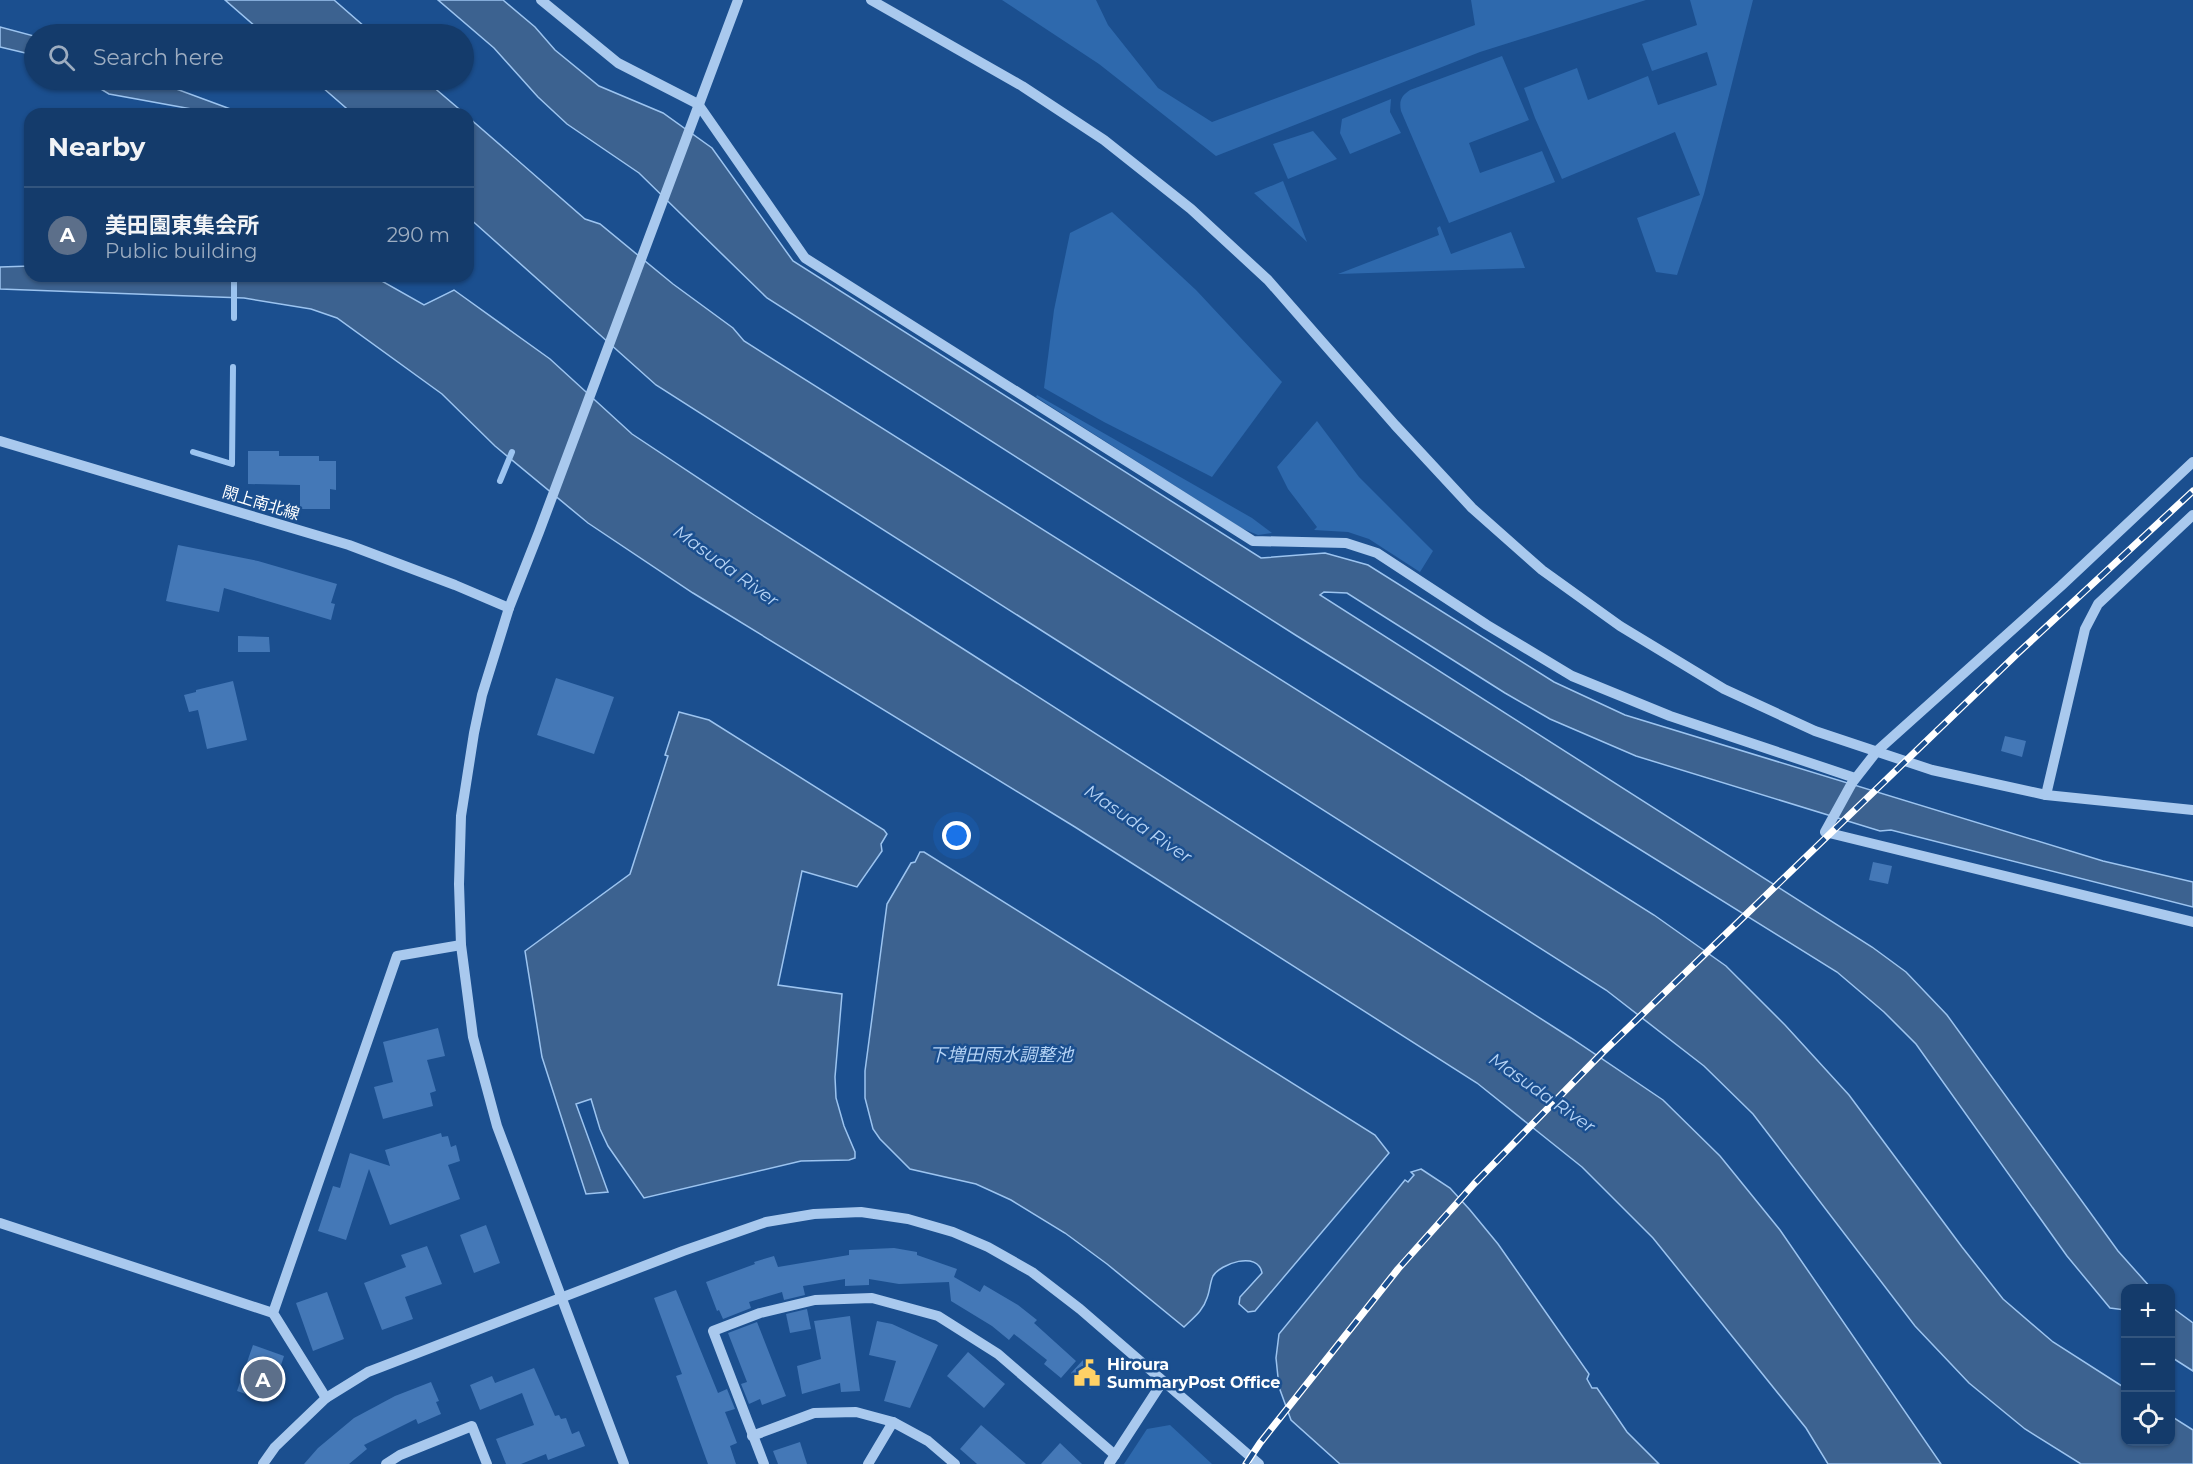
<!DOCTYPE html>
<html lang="en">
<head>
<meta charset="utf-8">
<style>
	body { margin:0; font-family:Montserrat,"Noto Sans JP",sans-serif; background:#1d4271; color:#f1f3f6 }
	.controls { position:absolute; right:18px; bottom:18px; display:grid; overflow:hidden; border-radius:12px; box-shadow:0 2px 4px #0004 }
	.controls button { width:54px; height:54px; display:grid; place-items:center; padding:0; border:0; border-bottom:2px solid #33557e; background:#143b6b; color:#f1f3f6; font:30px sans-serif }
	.you { position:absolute; left:957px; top:836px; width:21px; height:21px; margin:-15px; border:4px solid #fff; border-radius:50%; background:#1a73e8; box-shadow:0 0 0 9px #1a73e833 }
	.badge { display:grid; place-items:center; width:39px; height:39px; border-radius:50%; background:#ea580c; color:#fff; font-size:20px; font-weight:700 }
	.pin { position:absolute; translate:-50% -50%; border:3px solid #fff; box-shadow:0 2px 6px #0006 }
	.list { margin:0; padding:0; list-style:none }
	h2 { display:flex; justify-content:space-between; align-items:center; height:78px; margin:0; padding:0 24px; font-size:26px }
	h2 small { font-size:20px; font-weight:400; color:#9dadc1 }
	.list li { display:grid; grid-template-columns:39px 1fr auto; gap:18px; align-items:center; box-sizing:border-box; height:96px; padding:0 24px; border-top:2px solid #33557e }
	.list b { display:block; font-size:22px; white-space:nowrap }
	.list p { margin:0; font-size:20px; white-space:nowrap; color:#9dadc1 }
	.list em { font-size:20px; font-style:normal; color:#9dadc1 }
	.icon { flex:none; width:33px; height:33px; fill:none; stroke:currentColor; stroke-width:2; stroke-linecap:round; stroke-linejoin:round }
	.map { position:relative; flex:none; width:2193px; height:1464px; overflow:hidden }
	.search { position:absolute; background:#143b6b; box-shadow:0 2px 4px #0004; left:24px; top:24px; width:450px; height:66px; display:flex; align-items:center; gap:15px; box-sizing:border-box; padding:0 21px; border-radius:33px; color:#9dadc1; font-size:22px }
	.panel { position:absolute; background:#143b6b; box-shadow:0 2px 4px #0004; left:24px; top:108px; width:450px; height:174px; border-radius:18px }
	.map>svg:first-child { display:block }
	.green { fill:#2e69ad }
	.water { fill:#3c6290; stroke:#9cc4f0; stroke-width:1.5 }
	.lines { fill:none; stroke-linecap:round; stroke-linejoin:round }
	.stream { stroke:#9cc4f0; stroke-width:6 }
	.building { fill:#4478b7 }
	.minor { stroke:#a9c9ee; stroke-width:10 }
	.rail-casing { stroke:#fff; stroke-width:7 }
	.rail { stroke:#1b4f8f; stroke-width:4.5; stroke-dasharray:14; stroke-linecap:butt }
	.labels { text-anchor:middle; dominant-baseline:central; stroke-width:5; stroke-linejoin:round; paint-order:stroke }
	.street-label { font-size:16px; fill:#fff; stroke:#1b4f8f }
	.poi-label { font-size:16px; font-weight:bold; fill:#fff; stroke:#1b4f8f; text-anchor:start }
	.water-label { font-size:18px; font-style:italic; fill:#b5d3f5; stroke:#1b4f8f }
</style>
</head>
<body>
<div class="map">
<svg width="2193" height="1464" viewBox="0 0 2193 1464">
	<rect width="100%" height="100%" fill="#1b4f8f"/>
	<g class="green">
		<polygon points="1002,0 1096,0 1108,25 1158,88 1212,122 1475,25 1471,0 1646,0 1480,52 1216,156 1099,64"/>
		<polygon points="1690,0 1753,0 1704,194 1677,275 1656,272 1637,218 1700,195 1675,132 1562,179 1535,118 1524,88 1577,68 1588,100 1648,76 1658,105 1717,85 1707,52 1652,71 1642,44 1697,25"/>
		<path d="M1502,56L1529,120L1469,143L1480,173L1542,151L1555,182L1449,223L1401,111C1399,101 1401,96 1410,90Z"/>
		<polygon points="1391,99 1390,112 1401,133 1350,154 1340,133 1342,119"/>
		<polygon points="1313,131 1337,159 1288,179 1273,144"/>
		<polygon points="1283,181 1307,242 1254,193"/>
		<polygon points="1112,212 1196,290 1282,382 1212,477 1104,422 1044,388 1054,310 1070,233"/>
		<polygon points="1440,226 1451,254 1511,232 1525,268 1338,274 1439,235 1437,228"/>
		<polygon points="1037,395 1252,518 1272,533 1258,535 1241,528 1036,397"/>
		<polygon points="1317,421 1359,477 1433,551 1420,572 1369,539 1348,532 1314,530 1317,527 1288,489 1277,467"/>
		<polygon points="1170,1425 1212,1464 1124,1464 1147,1429"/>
	</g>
	<g class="water">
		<polygon points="225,0 334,0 373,34 264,34"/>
		<polygon points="438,0 503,0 535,27 555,50 599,86 663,113 712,148 793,261 1261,558 1325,553 1368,565 1554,682 1625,715 2103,861 2193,882 2193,907 1891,830 1880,831 1636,756 1550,719 1505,693 1347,593 1324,592 1320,595 1872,947 1906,972 1947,1015 2118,1251 2151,1288 2126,1288 2125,1310 2110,1308 2067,1256 1916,1044 1884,1012 1837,972 1297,636 767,298 639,173 567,124 538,97 494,48"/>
		<polygon points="0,27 34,36 34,55 0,47"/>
		<polygon points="86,80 152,80 244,114 206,114 197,110 109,94"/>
		<polygon points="314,80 425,80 465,114 353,114"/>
		<polygon points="468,117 585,219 600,224 673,284 733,328 744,341 1654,915 1726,966 1785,1025 1849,1095 1962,1247 2003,1299 2053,1342 2125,1388 2126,1442 2170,1442 2171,1416 2193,1430 2193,1464 2081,1464 2025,1429 1969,1383 1915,1326 1753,1114 1704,1066 1606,990 656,385 468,217"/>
		<polygon points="30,266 30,276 373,276 424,305 454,290 550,359 632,434 754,515 1571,1038 1663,1100 1720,1156 1780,1230 1941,1464 1828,1464 1806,1428 1653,1238 1582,1167 1477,1083 1075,827 693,593 588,523 495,446 442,394 337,318 311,309 244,298 0,289 0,267"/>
		<polygon points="679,712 709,720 884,830 887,834 881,844 882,851 857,887 802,871 778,985 842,994 835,1077 836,1098 844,1126 855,1152 855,1158 849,1160 801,1161 644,1198 608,1146 600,1129 591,1099 576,1104 608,1192 586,1194 542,1057 525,951 630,874 668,756 665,755"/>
		<path d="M920,852H924L1375,1135L1389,1153L1255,1311L1248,1312L1239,1304L1240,1297L1262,1273C1258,1250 1220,1264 1213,1276C1210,1282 1210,1291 1207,1298C1203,1311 1193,1318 1184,1327L1107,1264L1065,1233L1011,1200L976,1184L910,1169L880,1139L873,1129L865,1098V1071L887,904L911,863L915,862Z"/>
		<polygon points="1421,1169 1450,1188 1470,1210 1498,1244 1589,1374 1587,1379 1592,1388 1597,1388 1627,1432 1659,1464 1340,1464 1291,1420 1279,1387 1276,1358 1279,1334 1405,1180 1408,1182 1414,1175 1411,1172"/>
		<polygon points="2170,1306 2193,1323 2193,1371 2171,1357"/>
	</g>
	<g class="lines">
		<g class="stream">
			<polyline points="234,318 234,276"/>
			<polyline points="193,452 232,464 233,367"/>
			<polyline points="500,481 512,452"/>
		</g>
	</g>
	<g class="building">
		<polygon points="248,451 279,451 279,456 319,456 319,461 336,461 336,490 330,489 330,509 300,509 300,485 248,484"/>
		<polygon points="178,545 258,561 337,584 331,603 335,604 331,620 224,588 219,612 166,601"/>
		<polygon points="238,636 269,637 270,652 238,652"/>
		<polygon points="556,678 614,697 594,754 537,735"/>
		<polygon points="233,681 247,740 207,749 198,710 189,712 184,695 196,692 196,690"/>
		<polygon points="2005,736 2026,741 2022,757 2001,751"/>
		<polygon points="1873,862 1892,866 1888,884 1869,880"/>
		<polygon points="438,1028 445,1056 427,1060 436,1091 430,1093 433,1106 383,1119 374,1087 393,1082 383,1042"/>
		<polygon points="441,1133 442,1137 448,1136 451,1147 456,1145 460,1161 448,1165 460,1199 390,1225 369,1169 346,1240 318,1231 333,1186 340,1188 350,1153 390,1166 385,1150"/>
		<polygon points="486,1225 500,1263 474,1273 460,1235"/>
		<polygon points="427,1246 442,1284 405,1297 413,1319 382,1330 364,1283 406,1267 401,1255"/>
		<polygon points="894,1248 917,1252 917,1255 957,1269 954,1277 980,1292 984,1285 1018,1305 1037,1320 1034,1323 1076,1361 1061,1378 1044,1364 1047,1360 1014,1334 1009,1340 992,1326 951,1301 949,1282 899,1284 869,1279 869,1285 845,1286 845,1279 803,1286 805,1295 784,1300 782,1292 749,1302 751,1308 723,1319 719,1310 717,1311 706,1282 755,1264 754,1262 774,1256 778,1267 849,1255 849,1250"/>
		<polygon points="676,1290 718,1393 727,1389 735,1409 725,1412 737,1443 730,1446 736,1464 708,1464 676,1376 682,1374 654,1298"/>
		<polygon points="327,1292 344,1339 313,1351 296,1303"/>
		<polygon points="807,1309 811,1329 790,1333 786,1314"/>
		<polygon points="850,1316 860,1391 841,1392 840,1383 802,1394 797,1366 821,1359 814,1321"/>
		<polygon points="877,1321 892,1324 938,1345 910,1408 884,1401 896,1361 869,1355"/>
		<polygon points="757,1322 786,1396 762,1405 760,1399 749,1404 741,1384 747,1382 728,1333"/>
		<polygon points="253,1345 284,1356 269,1402 237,1391"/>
		<polygon points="968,1352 1005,1384 984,1408 947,1376"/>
		<polygon points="1083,1360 1101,1375 1090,1389 1071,1373"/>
		<polygon points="534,1368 555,1416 559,1415 561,1419 566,1418 572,1434 579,1431 585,1446 548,1460 546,1454 521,1464 506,1464 496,1439 534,1425 522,1393 480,1410 470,1385 492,1376 495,1383"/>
		<polygon points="431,1382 439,1401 436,1402 441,1414 418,1424 416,1419 364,1445 367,1449 349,1464 304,1464 318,1448 354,1418 395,1396"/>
		<polygon points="981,1425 1026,1464 977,1464 960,1449"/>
		<polygon points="800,1442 807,1464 778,1464 773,1451"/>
		<polygon points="1060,1443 1082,1464 1041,1464"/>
	</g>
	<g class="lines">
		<g class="minor">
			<polyline points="541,0 618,63 698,104 805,258 1253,541 1346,543 1377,553 1487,625 1572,676 1670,716 1855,778"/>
			<polyline points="871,0 1022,86 1104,140 1191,209 1268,280 1395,425 1472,508 1542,570 1620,626 1724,689 1815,731 1932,770 2046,795 2193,810"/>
			<polyline points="0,441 349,545 455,585 509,608"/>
			<polyline points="2193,462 2061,586 1877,751 1852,783 1825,832 2193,922"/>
			<polyline points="2046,795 2085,629 2098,604 2193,515"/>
			<polyline points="0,1223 273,1313"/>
			<polyline points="326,1398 273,1313 397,956 461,945"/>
			<polyline points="752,1436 814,1413 856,1412 893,1422 928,1441 955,1464"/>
			<polyline points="263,1464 275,1447 326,1398 368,1372 683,1251 766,1222 814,1214 861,1212 908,1219 953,1232 988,1247 1032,1272 1080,1309 1259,1464"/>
			<polyline points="386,1464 400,1455 472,1426 487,1464"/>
			<polyline points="624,1464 497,1126 473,1037 461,945 459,884 461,816 474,733 482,695 509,608 539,532 738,0"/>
			<polyline points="764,1464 713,1331 760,1313 815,1300 872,1298 938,1316 998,1354 1115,1455"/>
			<polyline points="868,1464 893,1422"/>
			<polyline points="1109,1464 1163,1381"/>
		</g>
		<defs>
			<polyline id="rail" points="1246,1464 1260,1443 1398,1269 1474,1184 1602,1053 2018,653 2193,491"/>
		</defs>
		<use href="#rail" class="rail-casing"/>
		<use href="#rail" class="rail"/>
	</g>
	<defs>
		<symbol id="civic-bare" viewBox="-9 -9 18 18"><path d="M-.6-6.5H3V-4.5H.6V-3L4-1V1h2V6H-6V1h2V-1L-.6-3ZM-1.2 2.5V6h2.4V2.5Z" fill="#ffd166" stroke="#1b4f8f" stroke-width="2.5" paint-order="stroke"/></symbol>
	</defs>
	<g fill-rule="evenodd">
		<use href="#civic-bare" x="1068" y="1354" width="38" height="38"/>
	</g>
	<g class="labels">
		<g class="street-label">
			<text transform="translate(261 503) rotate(17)">閖上南北線</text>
		</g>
		<g class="poi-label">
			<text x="1107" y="1364">Hiroura<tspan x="1107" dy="18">SummaryPost Office</tspan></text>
		</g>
		<g class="water-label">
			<text transform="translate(726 566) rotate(36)">Masuda River</text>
			<text transform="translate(1138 824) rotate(34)">Masuda River</text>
			<text x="1001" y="1055">下増田雨水調整池</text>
			<text transform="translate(1542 1093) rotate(35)">Masuda River</text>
		</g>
	</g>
</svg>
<div class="controls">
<button>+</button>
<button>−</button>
<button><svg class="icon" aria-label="locate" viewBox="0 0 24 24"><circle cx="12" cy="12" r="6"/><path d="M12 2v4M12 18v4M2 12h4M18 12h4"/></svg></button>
</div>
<div class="you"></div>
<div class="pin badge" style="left:263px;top:1379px;background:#5c6f8a">A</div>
<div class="search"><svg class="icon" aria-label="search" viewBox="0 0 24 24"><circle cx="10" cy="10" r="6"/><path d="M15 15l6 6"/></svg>Search here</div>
<section class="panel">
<h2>Nearby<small></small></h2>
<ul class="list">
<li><span class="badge" style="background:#5c6f8a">A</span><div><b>美田園東集会所</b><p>Public building</p></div><em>290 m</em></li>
</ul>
</section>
</div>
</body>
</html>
